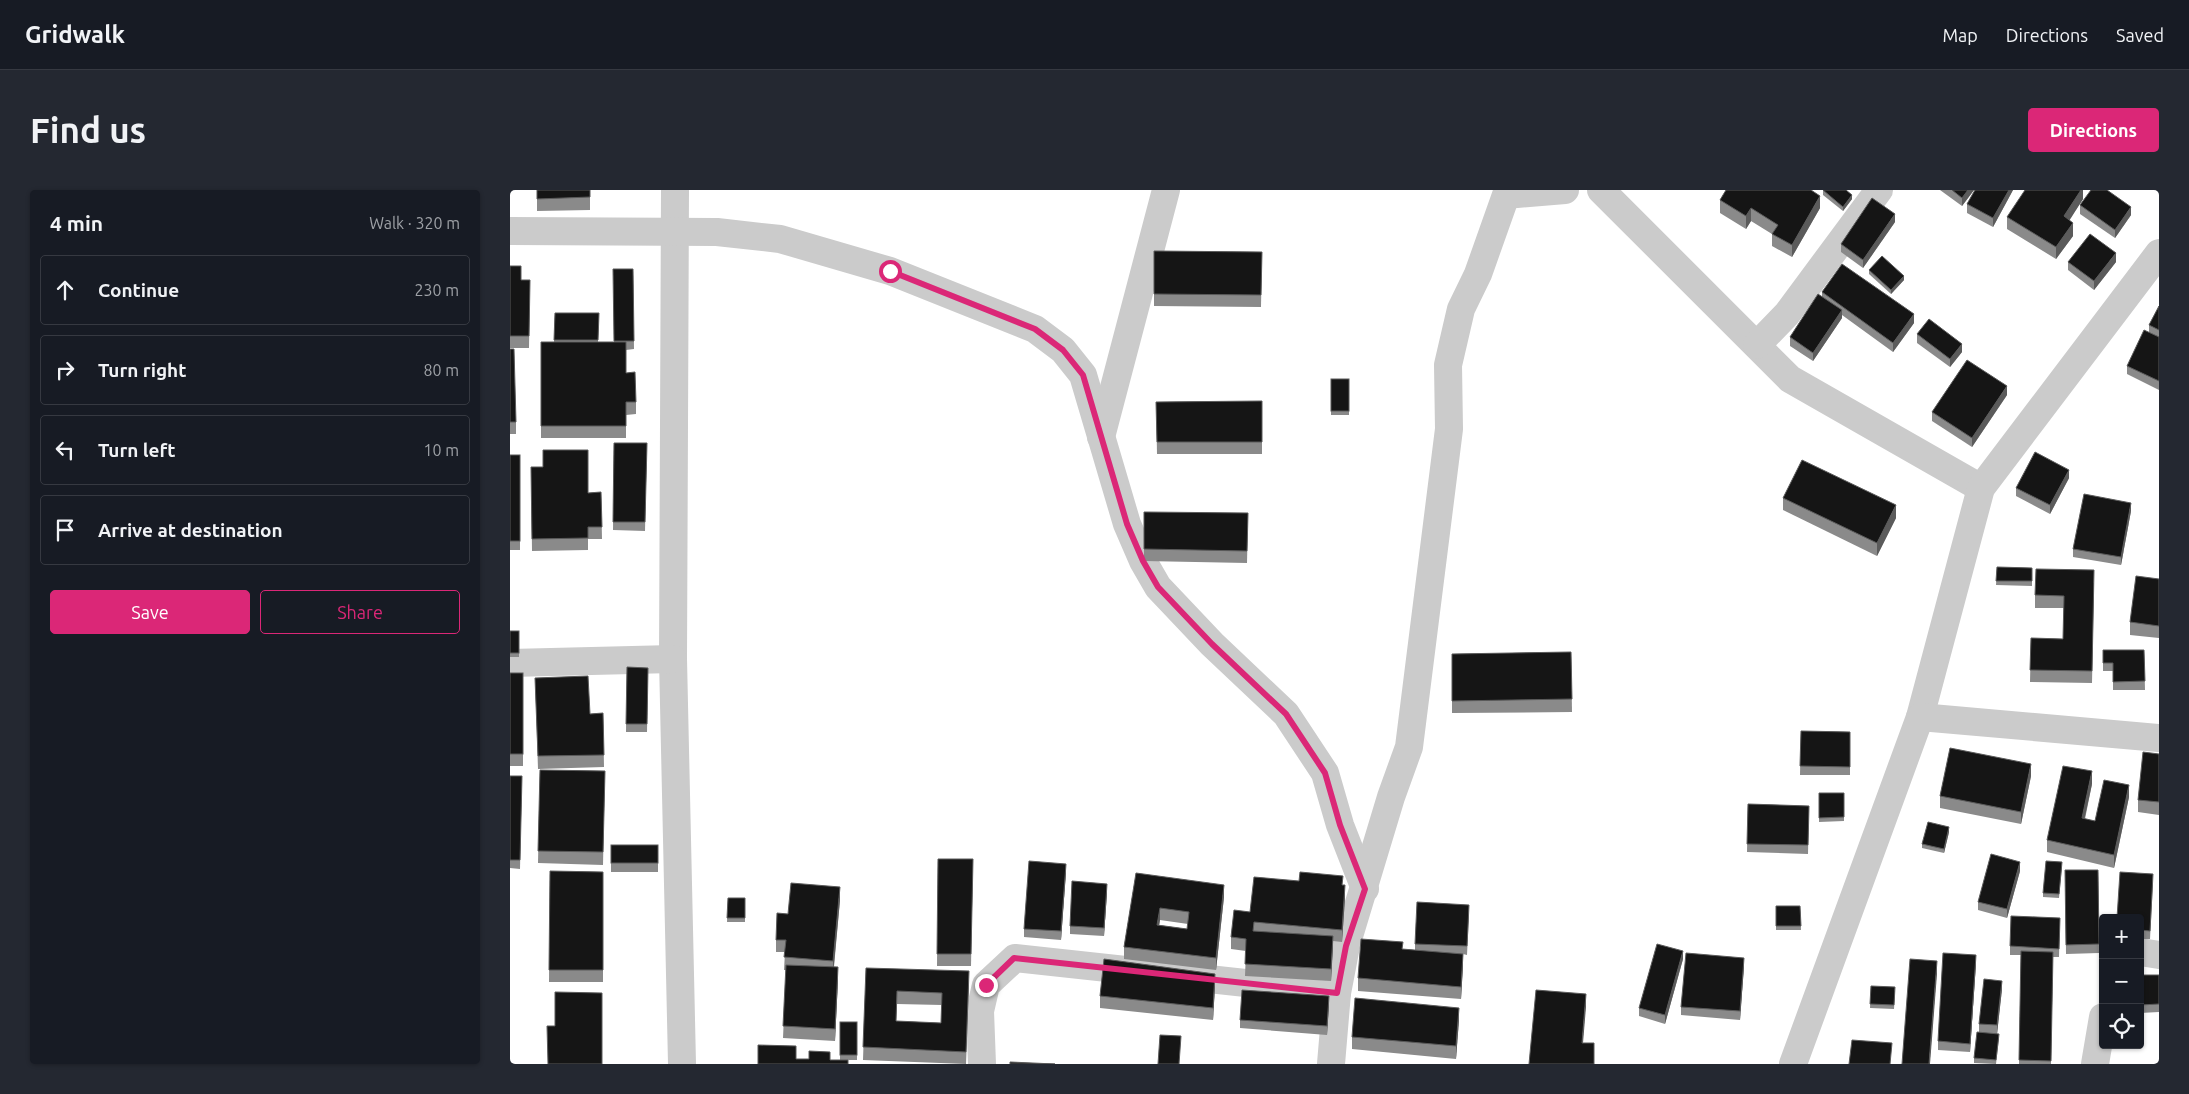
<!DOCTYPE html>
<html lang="en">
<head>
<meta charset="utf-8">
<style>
	body { margin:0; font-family:Ubuntu,sans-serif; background:#242831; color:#f1f3f6 }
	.controls { position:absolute; right:15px; bottom:15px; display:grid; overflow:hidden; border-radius:5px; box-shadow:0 1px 4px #0004 }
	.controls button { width:45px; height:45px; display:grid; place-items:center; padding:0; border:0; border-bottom:1px solid #363941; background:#171b24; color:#f1f3f6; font:25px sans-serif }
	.stop { position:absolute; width:15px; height:15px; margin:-11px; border:4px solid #db2777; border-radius:50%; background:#fff }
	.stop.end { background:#db2777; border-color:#fff; box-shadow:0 1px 5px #0008 }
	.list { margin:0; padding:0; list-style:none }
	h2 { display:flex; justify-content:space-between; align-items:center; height:65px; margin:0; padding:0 20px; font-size:21px }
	h2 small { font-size:16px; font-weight:400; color:#9ea1a6 }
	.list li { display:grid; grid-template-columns:32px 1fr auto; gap:15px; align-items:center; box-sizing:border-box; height:70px; margin:0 10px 10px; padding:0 10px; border:1px solid #363941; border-radius:5px }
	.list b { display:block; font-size:19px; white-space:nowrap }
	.list em { font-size:16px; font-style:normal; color:#9ea1a6 }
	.actions { display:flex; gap:10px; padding:15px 20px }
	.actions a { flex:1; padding:11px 0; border:1px solid #db2777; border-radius:5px; text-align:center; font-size:18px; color:#db2777 }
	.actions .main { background:#db2777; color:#fff }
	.icon { flex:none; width:28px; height:28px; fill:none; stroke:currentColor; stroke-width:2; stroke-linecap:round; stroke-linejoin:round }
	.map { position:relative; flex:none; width:1649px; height:874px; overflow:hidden; border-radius:5px }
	header { display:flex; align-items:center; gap:30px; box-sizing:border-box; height:70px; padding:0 25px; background:#171b24; border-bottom:1px solid #363941 }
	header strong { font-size:24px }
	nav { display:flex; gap:28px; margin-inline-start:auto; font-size:18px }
	.intro { display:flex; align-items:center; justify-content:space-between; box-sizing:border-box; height:120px; padding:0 30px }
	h1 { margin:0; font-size:35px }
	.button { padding:12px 22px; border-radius:5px; background:#db2777; color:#fff; font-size:18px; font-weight:700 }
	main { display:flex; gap:30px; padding:0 30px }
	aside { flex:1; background:#171b24; border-radius:5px; box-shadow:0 1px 4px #0004 }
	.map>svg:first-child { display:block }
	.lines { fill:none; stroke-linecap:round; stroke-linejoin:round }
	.minor { stroke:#cbcbcb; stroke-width:28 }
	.wall { fill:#8a8a8a; fill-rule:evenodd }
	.shaded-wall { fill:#5b5b5b }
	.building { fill:#151515; stroke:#5b5b5b; fill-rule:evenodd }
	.route { stroke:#db2777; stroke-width:6 }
</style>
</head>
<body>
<header>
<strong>Gridwalk</strong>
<nav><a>Map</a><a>Directions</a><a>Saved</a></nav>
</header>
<div class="intro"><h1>Find us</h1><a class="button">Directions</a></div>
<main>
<aside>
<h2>4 min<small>Walk · 320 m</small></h2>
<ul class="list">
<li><svg class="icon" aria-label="ahead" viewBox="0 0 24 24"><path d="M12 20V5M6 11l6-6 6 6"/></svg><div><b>Continue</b></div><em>230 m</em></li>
<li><svg class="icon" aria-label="right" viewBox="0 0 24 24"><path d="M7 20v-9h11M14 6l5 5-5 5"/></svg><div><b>Turn right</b></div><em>80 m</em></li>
<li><svg class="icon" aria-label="left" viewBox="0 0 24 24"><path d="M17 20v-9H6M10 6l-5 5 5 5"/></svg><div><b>Turn left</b></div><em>10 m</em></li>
<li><svg class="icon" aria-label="arrive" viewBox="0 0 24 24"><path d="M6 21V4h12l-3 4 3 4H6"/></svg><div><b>Arrive at destination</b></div></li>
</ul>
<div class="actions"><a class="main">Save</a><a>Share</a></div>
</aside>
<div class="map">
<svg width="1649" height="874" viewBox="0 0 1649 874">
	<rect width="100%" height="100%" fill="#fff"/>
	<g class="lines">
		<g class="minor">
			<polyline points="165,0 163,469 172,874"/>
			<polyline points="1091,0 1280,189 1471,298"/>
			<polyline points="0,41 207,42 270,49 380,81 525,139 553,160 573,185 617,334 633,371 648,397 702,454 776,524 815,583 830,635 855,699"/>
			<polyline points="1247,155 1277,124 1369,0"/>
			<polyline points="591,247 656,0"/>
			<polyline points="0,473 163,469"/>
			<polyline points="1410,527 1471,298 1649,63"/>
			<polyline points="1630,762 1649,765"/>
			<polyline points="472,874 470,821 476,795 505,768 827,803"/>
			<polyline points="821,874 827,803 836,756 881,607 899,557 939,239 938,175 951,119 968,84 996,5 1055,0"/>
			<polyline points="1283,874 1410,527 1649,548"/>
			<polyline points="1585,874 1593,827"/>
		</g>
	</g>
	<g class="wall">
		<polygon points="27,0 80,0 80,20 27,21"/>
		<polygon points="1313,0 1342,9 1333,21 1313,5"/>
		<polygon points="1430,0 1464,0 1452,16"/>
		<polygon points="1465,0 1503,0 1483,37 1457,23 1457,14"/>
		<polygon points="1573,0 1573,9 1559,30 1563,46 1546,69 1497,39 1497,27"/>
		<polygon points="1210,10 1310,18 1282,67 1262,56 1262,44 1241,31 1236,39 1210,23"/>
		<polygon points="1570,15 1621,25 1605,48 1570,24"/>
		<polygon points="1385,32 1353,78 1331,62 1331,54"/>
		<polygon points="644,61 752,62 751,117 644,116"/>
		<polygon points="1558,72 1606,72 1584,100 1558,80"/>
		<polygon points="0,76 11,90 20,90 19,158 0,158"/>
		<polygon points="123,79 124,159 116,160 116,183 126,212 126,224 116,225 116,248 31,248 31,152 44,152 45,123 89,123 88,152 104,152"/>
		<polygon points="1359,80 1394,90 1381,104 1359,84"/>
		<polygon points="1312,102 1404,133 1383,162 1332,125 1332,128 1303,171 1280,156 1280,147 1312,106"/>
		<polygon points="1649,116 1649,200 1617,184 1617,176 1639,142 1639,135"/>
		<polygon points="1407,144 1452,162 1440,177 1407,153"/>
		<polygon points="0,159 6,232 6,244 0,244"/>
		<rect x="821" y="189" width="18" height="36"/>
		<polygon points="1497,205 1462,257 1422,231 1422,222"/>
		<polygon points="752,211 752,264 647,264 646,212"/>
		<polygon points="104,253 137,253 135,341 103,340"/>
		<rect x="0" y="265" width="10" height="95"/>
		<polygon points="21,277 78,303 91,302 92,349 78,349 78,360 22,361"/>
		<polygon points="1559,288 1540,324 1506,306 1506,298"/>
		<polygon points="1273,308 1386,328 1367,366 1273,320"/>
		<polygon points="1621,321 1611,375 1563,367 1563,359"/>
		<polygon points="738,323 737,373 634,371 634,359"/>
		<polygon points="1487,377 1522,378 1522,396 1486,395"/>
		<polygon points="1649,389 1649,448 1620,445 1620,432"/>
		<polygon points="1584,393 1582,493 1520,492 1521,448 1553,449 1554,418 1525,418 1525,405"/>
		<rect x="0" y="441" width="9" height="26"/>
		<polygon points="1593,460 1634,460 1635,500 1603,500 1603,481 1593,481"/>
		<polygon points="1061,462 1062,522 942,523 942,464"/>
		<polygon points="117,477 138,478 137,542 116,542"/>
		<rect x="0" y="483" width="13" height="93"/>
		<polygon points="25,488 80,524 93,523 94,577 28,579"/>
		<polygon points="1291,541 1340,542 1340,585 1290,585"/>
		<polygon points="1649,564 1649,625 1628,622 1628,610"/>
		<polygon points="30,580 95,581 93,675 28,673"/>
		<polygon points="0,586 12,586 10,679 0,678"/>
		<polygon points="1521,586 1511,634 1430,618 1430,606"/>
		<polygon points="1582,594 1575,629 1585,631 1619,607 1604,678 1537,662 1537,650"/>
		<polygon points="1309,603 1334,603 1334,631 1309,632"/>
		<polygon points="1238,614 1299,616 1298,664 1237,662"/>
		<polygon points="1439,642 1434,663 1412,658 1412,654"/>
		<rect x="101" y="655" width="47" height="27"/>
		<polygon points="428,669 463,669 461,776 427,776"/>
		<polygon points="1552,676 1549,708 1533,707 1533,703"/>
		<polygon points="1555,680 1588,680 1589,763 1556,764"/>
		<polygon points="40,681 93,682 93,792 39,792"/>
		<polygon points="1510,681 1497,728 1468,720 1468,712"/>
		<polygon points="556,682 551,750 514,747 514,739"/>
		<path d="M626,683L714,707L706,780L614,769V757ZM650,730L678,734L677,739L649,735Z"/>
		<polygon points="1643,692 1640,749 1630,749 1630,728"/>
		<polygon points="833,695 835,708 832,752 823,751 821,791 735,786 736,761 721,759 721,747 740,722"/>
		<polygon points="597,702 594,746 560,744 560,736"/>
		<polygon points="218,708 235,708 235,732 217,732"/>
		<polygon points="330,710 324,777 328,790 325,851 273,848 276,780 274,780 275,762 266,762 266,750 278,724"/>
		<polygon points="1266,716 1290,716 1291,740 1266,740"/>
		<polygon points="959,724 957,765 953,764 953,776 951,809 848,801 848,788 893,759 905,760 905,754"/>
		<polygon points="1550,728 1549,767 1543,767 1541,874 1509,874 1511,765 1500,765 1500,756"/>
		<polygon points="1173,769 1155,834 1129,826 1129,818"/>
		<polygon points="1466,773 1460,862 1428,860 1428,851"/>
		<polygon points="1234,776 1230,830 1171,825 1171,817"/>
		<path d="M356,778L459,794L456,874L353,870ZM387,814L432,815L431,833L386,831Z"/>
		<polygon points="1630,785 1649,785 1649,822 1630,823"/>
		<polygon points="705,796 703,830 590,818 590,806"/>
		<polygon points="1361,796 1385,801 1384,819 1360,818"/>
		<polygon points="1492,799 1487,844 1489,848 1486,874 1464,873 1464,868 1469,842 1469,834"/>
		<polygon points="819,815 817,845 730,838 730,830"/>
		<polygon points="949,830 946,869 842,859 842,847"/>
		<rect x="330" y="832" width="17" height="38"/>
	</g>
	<g class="shaded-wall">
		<polygon points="1458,0 1464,0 1452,16 1452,8"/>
		<polygon points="1499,0 1503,0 1483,37 1483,28"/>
		<polygon points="1571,0 1573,0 1573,9 1554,39 1554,26"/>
		<polygon points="1342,5 1342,9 1333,21 1333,17"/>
		<polygon points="1310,6 1310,18 1282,67 1282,55"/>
		<polygon points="1621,17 1621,25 1605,48 1605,40"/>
		<polygon points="1241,18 1241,31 1236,39 1236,26"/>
		<polygon points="1385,24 1385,32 1353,78 1353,70"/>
		<polygon points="1563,33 1563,46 1546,69 1546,57"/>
		<polygon points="1606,63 1606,72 1584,100 1584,91"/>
		<polygon points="1394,86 1394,90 1381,104 1381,100"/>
		<polygon points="1332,120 1332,128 1303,171 1303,163"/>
		<polygon points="1404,124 1404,133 1383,162 1383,153"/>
		<polygon points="1452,154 1452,162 1440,177 1440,169"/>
		<polygon points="1497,196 1497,205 1462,257 1462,248"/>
		<polygon points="1559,280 1559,288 1540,324 1540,315"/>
		<polygon points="1621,313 1621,321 1611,375 1611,367"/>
		<polygon points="1386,315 1386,328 1367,366 1367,353"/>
		<polygon points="1521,574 1521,586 1511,634 1511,622"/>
		<polygon points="1582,581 1582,594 1572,640 1572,628"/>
		<polygon points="1619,595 1619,607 1604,678 1604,665"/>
		<polygon points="1439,637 1439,642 1434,663 1434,659"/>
		<polygon points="1510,672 1510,681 1497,728 1497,719"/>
		<polygon points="556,674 556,682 551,750 551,741"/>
		<polygon points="597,694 597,702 594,746 594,738"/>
		<polygon points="714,695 714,707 706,780 706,768"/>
		<polygon points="835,695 835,708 832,752 832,740"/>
		<polygon points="330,697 330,710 323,784 323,771"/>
		<polygon points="650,718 650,730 647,747 647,735"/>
		<polygon points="823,746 823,758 821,791 821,779"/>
		<polygon points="1173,761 1173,769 1155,834 1155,825"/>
		<polygon points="953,764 953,776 951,809 951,797"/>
		<polygon points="1466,765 1466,773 1460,862 1460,854"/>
		<polygon points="1234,768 1234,776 1230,830 1230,821"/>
		<polygon points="1427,771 1427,784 1420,874 1419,874"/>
		<polygon points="328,777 328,790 325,851 325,839"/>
		<polygon points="705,784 705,796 703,830 703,818"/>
		<polygon points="1492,791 1492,799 1487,844 1487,835"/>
		<polygon points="1076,804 1076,817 1072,865 1072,853"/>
		<polygon points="819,806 819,815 817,845 817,836"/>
		<polygon points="949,818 949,830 946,869 946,856"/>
	</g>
	<g class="building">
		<polygon points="27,0 80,0 80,7 27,9"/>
		<polygon points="1216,0 1301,0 1310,6 1282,55 1262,44 1268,35 1241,18 1236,26 1210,10"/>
		<polygon points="1313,0 1336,0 1342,5 1333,17"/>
		<polygon points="1442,0 1458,0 1452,8"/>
		<polygon points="1465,0 1499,0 1483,28 1457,14"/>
		<polygon points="1515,0 1571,0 1554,26 1563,33 1546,57 1497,27"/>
		<polygon points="1581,0 1597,0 1621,17 1605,40 1570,15"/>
		<polygon points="1362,8 1385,24 1353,70 1331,54"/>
		<polygon points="1580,44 1606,63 1584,91 1558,72"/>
		<polygon points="644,61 752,62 751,105 644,104"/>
		<polygon points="1372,66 1394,86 1381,100 1359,80"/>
		<polygon points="1332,74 1404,124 1383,153 1312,102"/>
		<polygon points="0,76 11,76 11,90 20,90 19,146 0,146"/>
		<polygon points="103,79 123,79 124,151 104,151"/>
		<polygon points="1308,104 1332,120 1303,163 1280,147"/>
		<polygon points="1649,116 1649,140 1639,135"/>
		<polygon points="45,123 89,123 88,150 44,150"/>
		<polygon points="1419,129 1452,154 1440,169 1407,144"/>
		<polygon points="1634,140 1649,147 1649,191 1617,176"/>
		<polygon points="31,152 116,152 116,183 125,182 126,212 116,212 116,236 31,236"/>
		<polygon points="0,159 4,159 6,232 0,232"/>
		<polygon points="1457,170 1497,196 1462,248 1422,222"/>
		<rect x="821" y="189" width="18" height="32"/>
		<polygon points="752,211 752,252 647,252 646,212"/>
		<polygon points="104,253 137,253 135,332 103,332"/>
		<polygon points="33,260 78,260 78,303 91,302 92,337 78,337 78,348 22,349 21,277 33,277"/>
		<polygon points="1525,262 1559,280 1540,315 1506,298"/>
		<rect x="0" y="265" width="10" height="86"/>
		<polygon points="1292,270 1386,315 1367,353 1273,308"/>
		<polygon points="1574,304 1621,313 1611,367 1563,359"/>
		<polygon points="634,322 738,323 737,361 634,359"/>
		<polygon points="1487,377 1522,378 1522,391 1486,391"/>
		<polygon points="1526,379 1584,380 1582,481 1520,480 1521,448 1553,449 1554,406 1525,405"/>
		<polygon points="1626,386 1649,389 1649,436 1620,432"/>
		<rect x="0" y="441" width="9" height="22"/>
		<polygon points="1593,460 1634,460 1635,491 1603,492 1603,473 1593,473"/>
		<polygon points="1061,462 1062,509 942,511 942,464"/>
		<polygon points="117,477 138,478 137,534 116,534"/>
		<rect x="0" y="483" width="13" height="81"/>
		<polygon points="78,486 80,524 93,523 94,565 28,566 25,488"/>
		<polygon points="1291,541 1340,542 1340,577 1290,576"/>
		<polygon points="1440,558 1521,574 1511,622 1430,606"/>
		<polygon points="1633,562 1649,564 1649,612 1628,610"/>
		<polygon points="1553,576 1582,581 1572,628 1585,631 1594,590 1619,595 1604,665 1537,650"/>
		<polygon points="30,580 95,581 93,662 28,661"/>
		<polygon points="0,586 12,586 10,670 0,670"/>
		<polygon points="1309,603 1334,603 1334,627 1309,628"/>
		<polygon points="1238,614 1299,616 1298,655 1237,654"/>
		<polygon points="1418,632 1439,637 1434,659 1412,654"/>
		<rect x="101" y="655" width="47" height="18"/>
		<polygon points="1481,664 1510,672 1497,719 1468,712"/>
		<polygon points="428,669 463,669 461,764 427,764"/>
		<polygon points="519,671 556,674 551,741 514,739"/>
		<polygon points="1536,671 1552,672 1549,704 1533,703"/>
		<polygon points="1555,680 1588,680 1589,754 1556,755"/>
		<polygon points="40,681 93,682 93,780 39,780"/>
		<polygon points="790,682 833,686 832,695 835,695 832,740 744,732 743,741 823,746 821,779 735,774 736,749 721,747 724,720 740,722 744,687 789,691"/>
		<polygon points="1610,682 1643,684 1640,741 1630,740 1630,728 1607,728"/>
		<path d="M626,683L714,695L706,768L614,757ZM650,718L679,722L677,739L647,735Z"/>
		<polygon points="562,691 597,694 594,738 560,736"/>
		<polygon points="281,693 330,697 323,771 274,767 276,750 266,750 267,723 278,724"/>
		<polygon points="218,708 235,708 235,728 217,728"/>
		<polygon points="907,712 959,715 957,756 905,754"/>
		<polygon points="1266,716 1290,716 1291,736 1266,736"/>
		<polygon points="1501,726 1550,728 1549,759 1500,756"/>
		<polygon points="851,749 893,752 892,759 953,764 951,797 848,788"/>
		<polygon points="1147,754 1173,761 1155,825 1129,818"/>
		<polygon points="1511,761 1543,762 1541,871 1509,870"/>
		<polygon points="1176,763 1234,768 1230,821 1171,817"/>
		<polygon points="1433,763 1466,765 1460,854 1428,851"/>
		<polygon points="594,769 705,784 703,818 590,806"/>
		<polygon points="1400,769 1427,771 1419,874 1392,874"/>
		<polygon points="276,775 328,777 325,839 273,836"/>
		<path d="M356,778L459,781L456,862L353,857ZM387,801L432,803L431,833L386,831Z"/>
		<polygon points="1630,785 1649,785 1649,814 1630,815"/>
		<polygon points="1474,789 1492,791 1487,835 1469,834"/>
		<polygon points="1361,796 1385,797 1384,815 1360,814"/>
		<polygon points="732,800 819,806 817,836 730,830"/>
		<polygon points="1026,800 1076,804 1072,853 1084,853 1084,874 1019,874"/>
		<polygon points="45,802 92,803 92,874 38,874 37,836 45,836"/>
		<polygon points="845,808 949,818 946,856 842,847"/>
		<rect x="330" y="832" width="17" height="33"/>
		<polygon points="1467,842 1489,844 1486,870 1464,868"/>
		<polygon points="650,845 671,846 669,874 648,874"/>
		<polygon points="1342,850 1382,853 1380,874 1339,874"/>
		<polygon points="248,855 286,856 286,869 299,869 299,861 320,862 320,870 338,870 338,874 248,874"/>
		<polygon points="500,872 545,874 500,874"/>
	</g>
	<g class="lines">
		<polyline class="route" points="380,81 525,139 553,160 573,185 617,334 633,371 648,397 702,454 776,524 815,583 830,635 855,699 836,756 827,803 504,768 476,795"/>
	</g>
</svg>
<div class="controls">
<button>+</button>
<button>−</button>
<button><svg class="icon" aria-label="locate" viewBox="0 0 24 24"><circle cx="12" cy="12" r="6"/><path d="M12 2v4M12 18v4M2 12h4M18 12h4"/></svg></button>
</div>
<div class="stop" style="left:380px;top:81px"></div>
<div class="stop end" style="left:476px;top:795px"></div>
</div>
</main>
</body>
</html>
